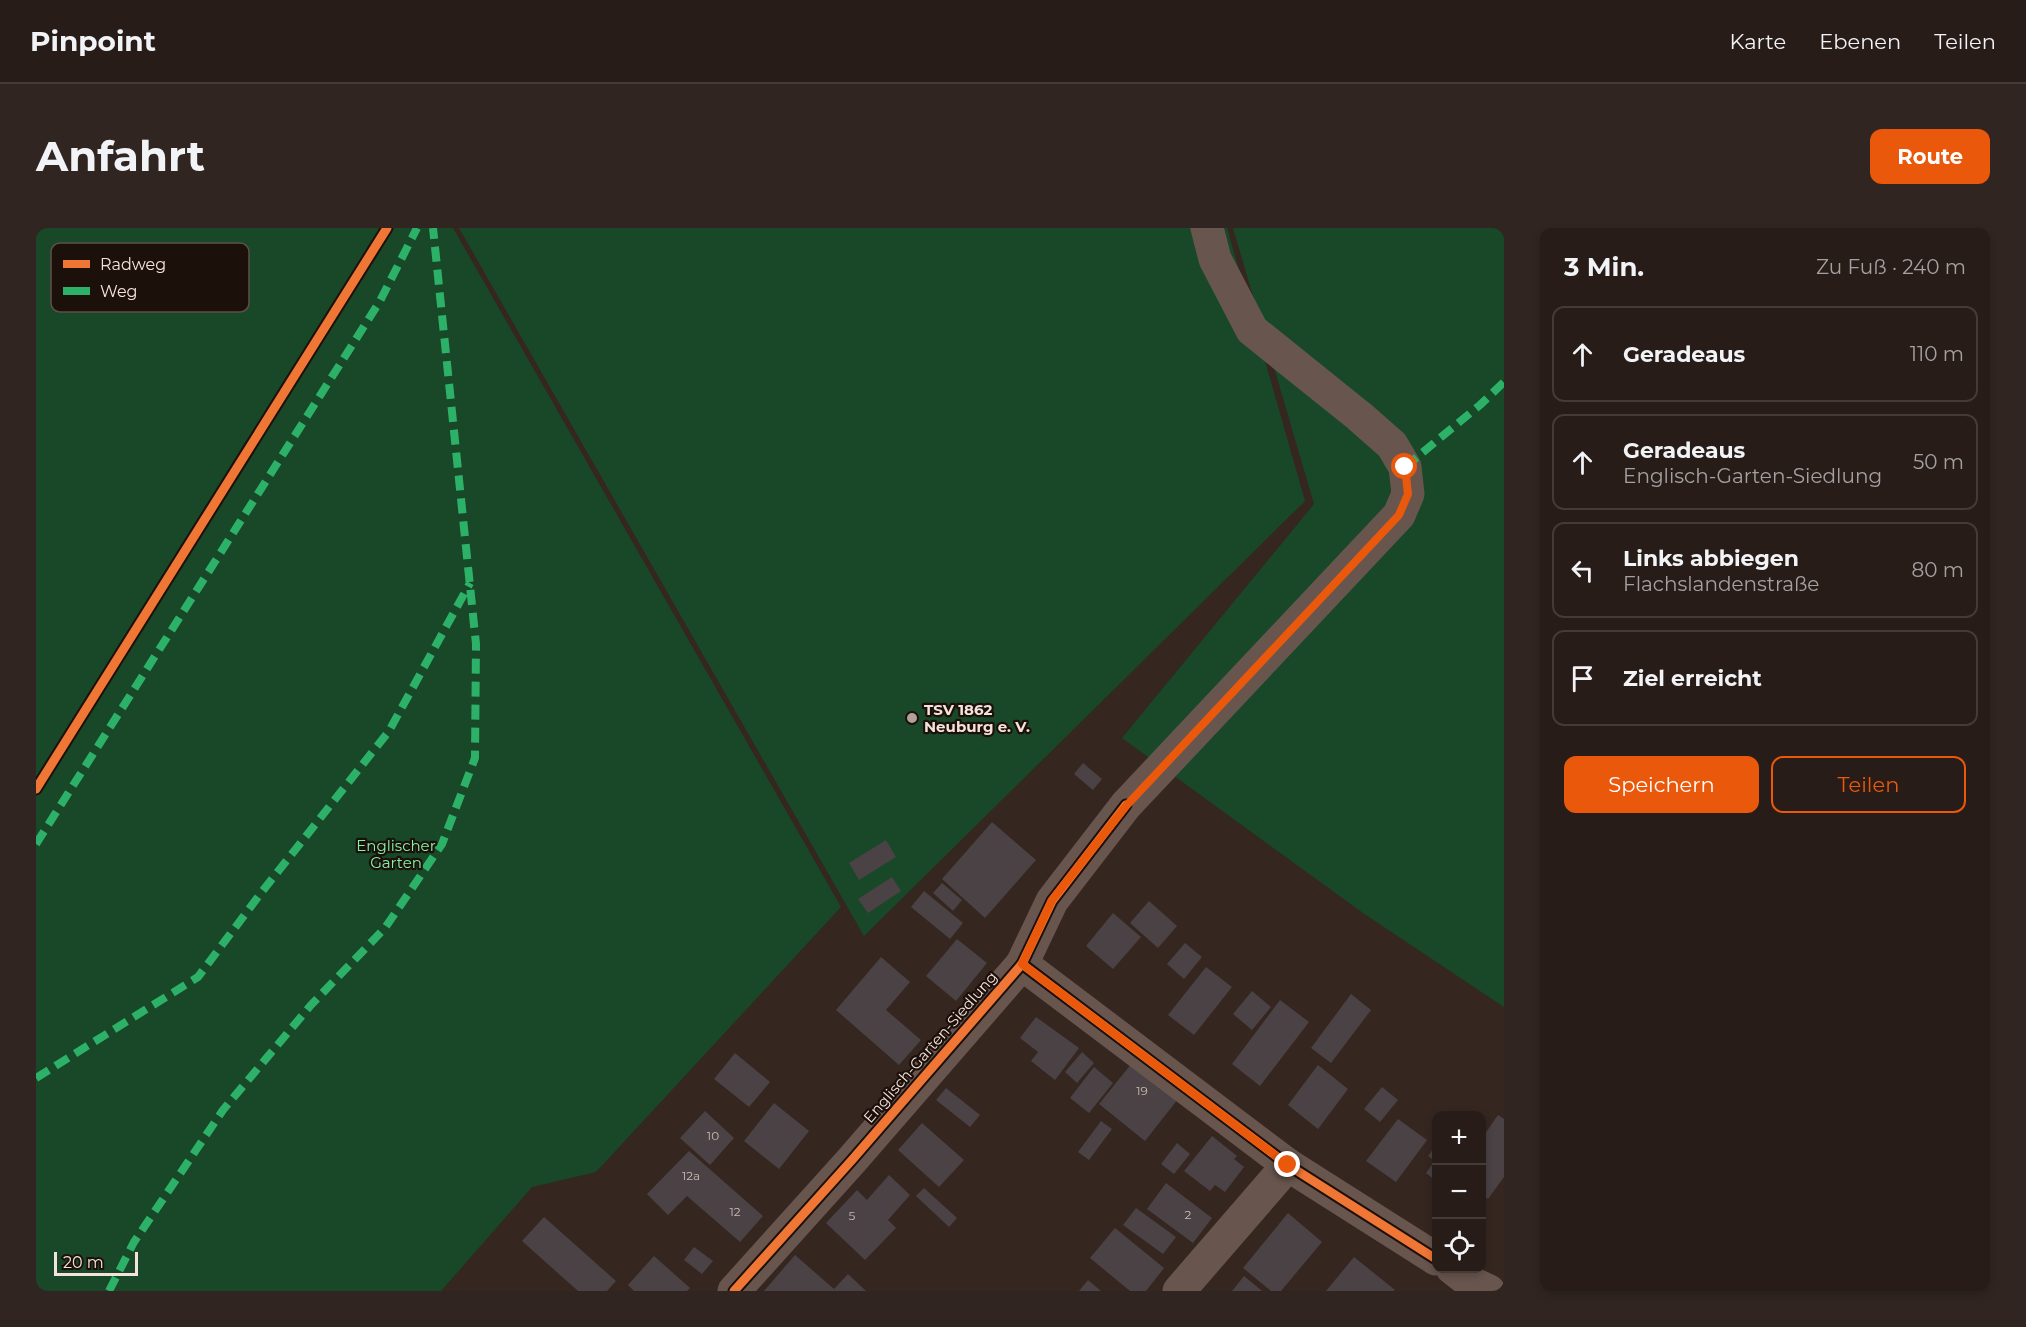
<!DOCTYPE html>
<html lang="de">
<head>
<meta charset="utf-8">
<style>
	body { margin:0; font-family:Montserrat,sans-serif; background:#302521; color:#f1f3f6 }
	.controls { position:absolute; right:18px; bottom:18px; display:grid; overflow:hidden; border-radius:12px; box-shadow:0 3px 9px #0003 }
	.controls button { width:54px; height:54px; display:grid; place-items:center; padding:0; border:0; border-bottom:2px solid #443a37; background:#281c18; color:#f1f3f6; font:30px sans-serif }
	.scale { position:absolute; left:18px; bottom:15px; width:84px; box-sizing:border-box; padding-left:6px; border:3px solid #f5e3db; border-top:0; font-size:16px; line-height:21px; white-space:nowrap; color:#f5e3db; -webkit-text-stroke:4px #1c100b; paint-order:stroke }
	.stop { position:absolute; width:18px; height:18px; margin:-14px; border:4px solid #ea580c; border-radius:50%; background:#fff }
	.stop.end { background:#ea580c; border-color:#fff; box-shadow:0 2px 6px #0008 }
	.list { margin:0; padding:0; list-style:none }
	h2 { display:flex; justify-content:space-between; align-items:center; height:78px; margin:0; padding:0 24px; font-size:26px }
	h2 small { font-size:20px; font-weight:400; color:#a5a1a2 }
	.list li { display:grid; grid-template-columns:39px 1fr auto; gap:18px; align-items:center; box-sizing:border-box; height:96px; margin:0 12px 12px; padding:0 12px; border:2px solid #443a37; border-radius:12px }
	.list b { display:block; font-size:22px; white-space:nowrap }
	.list p { margin:0; font-size:20px; white-space:nowrap; color:#a5a1a2 }
	.list em { font-size:20px; font-style:normal; color:#a5a1a2 }
	.actions { display:flex; gap:12px; padding:18px 24px }
	.actions a { flex:1; padding:14px 0; border:2px solid #ea580c; border-radius:12px; text-align:center; font-size:21px; color:#ea580c }
	.actions .main { background:#ea580c; color:#fff }
	.icon { flex:none; width:33px; height:33px; fill:none; stroke:currentColor; stroke-width:2; stroke-linecap:round; stroke-linejoin:round }
	.map { position:relative; flex:none; width:1468px; height:1063px; overflow:hidden; border-radius:12px }
	header { display:flex; align-items:center; gap:36px; box-sizing:border-box; height:84px; padding:0 30px; background:#281c18; border-bottom:2px solid #443a37 }
	header strong { font-size:28px }
	nav { display:flex; gap:33px; margin-inline-start:auto; font-size:21px }
	.intro { display:flex; align-items:center; justify-content:space-between; box-sizing:border-box; height:144px; padding:0 36px }
	h1 { margin:0; font-size:42px }
	.button { padding:15px 27px; border-radius:12px; background:#ea580c; color:#fff; font-size:21px; font-weight:700 }
	main { display:flex; gap:36px; padding:0 36px }
	aside { flex:1; background:#281c18; border-radius:12px; box-shadow:0 3px 9px #0003 }
	.map>svg:first-child { display:block }
	.green { fill:#184828 }
	.building { fill:#4a4244 }
	.lines { fill:none; stroke-linecap:round; stroke-linejoin:round }
	.minor { stroke:#68564e; stroke-width:33 }
	.quiet { stroke:#2db169; stroke-width:8; stroke-dasharray:15 8; stroke-linecap:butt }
	.cycleway-casing { stroke:#1c100b; stroke-width:13 }
	.cycleway { stroke:#f07635; stroke-width:9 }
	.route { stroke:#ea580c; stroke-width:8 }
	.poi-dot { fill:#b2a19a; stroke:#1c100b; stroke-width:2 }
	.labels { text-anchor:middle; dominant-baseline:central; stroke-width:4.5; stroke-linejoin:round; paint-order:stroke }
	.number-label { font-size:12px; fill:#cabbb5 }
	.poi-label { font-size:15px; font-weight:bold; fill:#f5e3db; stroke:#1c100b; text-anchor:start }
	.park-label { font-size:15px; fill:#82f4a5; stroke:#1c100b }
	.street-label { font-size:15px; fill:#f5e3db; stroke:#1c100b }
	.key { fill:#1c100b; stroke:#5d4f49; stroke-width:1.5 }
	.key-label { font-size:16px; fill:#f5e3db }
</style>
</head>
<body>
<header>
<strong>Pinpoint</strong>
<nav><a>Karte</a><a>Ebenen</a><a>Teilen</a></nav>
</header>
<div class="intro"><h1>Anfahrt</h1><a class="button">Route</a></div>
<main>
<div class="map">
<svg width="1468" height="1063" viewBox="0 0 1468 1063">
	<rect width="100%" height="100%" fill="#352620"/>
	<g class="green">
		<polygon points="0,0 417,0 805,679 560,944 496,959 405,1063 0,1063"/>
		<polygon points="423,0 1191,0 1269,273 828,708"/>
		<polygon points="1197,0 1468,0 1468,779 1327,685 1086,510 1278,276"/>
	</g>
	<g class="building">
		<polygon points="1047,535 1066,551 1057,562 1038,546"/>
		<polygon points="956,594 1000,632 949,690 906,651"/>
		<polygon points="850,612 860,629 823,652 813,635"/>
		<polygon points="856,649 865,663 832,685 822,671"/>
		<polygon points="906,655 926,672 917,683 897,665"/>
		<polygon points="888,663 927,695 914,711 875,679"/>
		<polygon points="1113,673 1141,698 1122,720 1094,695"/>
		<polygon points="1077,685 1105,709 1077,741 1050,718"/>
		<polygon points="921,711 951,735 920,773 890,748"/>
		<polygon points="1149,715 1166,729 1148,751 1131,736"/>
		<polygon points="845,729 874,754 850,782 885,812 863,837 800,782"/>
		<polygon points="1170,739 1196,759 1158,807 1132,787"/>
		<polygon points="1216,763 1235,779 1216,802 1197,786"/>
		<polygon points="1315,766 1335,782 1295,835 1275,820"/>
		<polygon points="1244,772 1273,794 1224,858 1196,836"/>
		<polygon points="1000,789 1043,820 1019,852 995,833 1002,824 984,810"/>
		<polygon points="1046,824 1058,835 1041,855 1029,844"/>
		<polygon points="699,825 734,854 713,879 678,851"/>
		<polygon points="1096,835 1142,871 1109,913 1063,876"/>
		<polygon points="1282,837 1312,861 1282,901 1252,877"/>
		<polygon points="1058,839 1077,855 1053,885 1034,870"/>
		<polygon points="1346,859 1362,872 1344,894 1328,881"/>
		<polygon points="910,860 944,887 934,899 900,872"/>
		<polygon points="738,875 773,903 743,941 708,913"/>
		<polygon points="669,883 698,910 674,937 644,910"/>
		<polygon points="1462,887 1468,891 1468,949 1452,971 1446,967 1446,910"/>
		<polygon points="1362,891 1391,912 1360,954 1330,933"/>
		<polygon points="1065,893 1076,901 1053,932 1042,924"/>
		<polygon points="886,895 928,932 903,959 862,922"/>
		<polygon points="1176,908 1201,928 1198,931 1208,939 1189,964 1179,957 1174,963 1148,943"/>
		<polygon points="1141,915 1154,926 1138,946 1125,936"/>
		<polygon points="1400,917 1400,934 1392,928"/>
		<polygon points="653,923 727,988 704,1014 651,968 632,987 611,966"/>
		<polygon points="1398,934 1400,936 1400,953 1390,945"/>
		<polygon points="853,947 874,967 852,992 860,1000 829,1032 790,995 821,962 831,972"/>
		<polygon points="1130,955 1176,990 1157,1015 1111,981"/>
		<polygon points="888,960 921,990 913,999 880,968"/>
		<polygon points="1100,980 1140,1009 1127,1026 1087,997"/>
		<polygon points="1252,985 1286,1014 1245,1063 1235,1063 1207,1040"/>
		<polygon points="508,989 580,1053 571,1063 542,1063 486,1013"/>
		<polygon points="1079,1000 1128,1040 1110,1063 1094,1063 1054,1030"/>
		<polygon points="658,1019 677,1033 666,1046 648,1032"/>
		<polygon points="759,1027 798,1061 812,1046 830,1063 728,1063"/>
		<polygon points="618,1028 654,1060 651,1063 598,1063 592,1057"/>
		<polygon points="1318,1029 1359,1062 1357,1063 1290,1063"/>
		<polygon points="1208,1048 1226,1063 1196,1063"/>
		<polygon points="1052,1052 1065,1063 1043,1063"/>
	</g>
	<g class="lines">
		<g class="minor">
			<polyline points="986,736 1252,937 1400,1031"/>
			<polyline points="1416,1040 1434,1054 1453,1063"/>
			<polyline points="698,1063 816,932 986,736 1016,673 1090,577 1363,287 1372,266 1369,239 1356,217 1323,188 1216,102 1179,31 1171,0"/>
			<polyline points="1143,1063 1252,937"/>
		</g>
		<g class="quiet">
			<polyline points="1369,239 1444,177 1468,154"/>
			<polyline points="0,616 344,73 381,0"/>
			<polyline points="0,850 162,749 225,665 353,503 434,355"/>
			<polyline points="73,1063 98,1014 187,882 275,777 349,700 406,616 439,530 440,416 397,0"/>
		</g>
		<defs>
			<g id="cycleway">
				<polyline points="0,561 351,0"/>
				<polyline points="986,736 1252,937 1400,1031"/>
				<polyline points="698,1063 816,932 986,736 1016,673 1090,577"/>
			</g>
		</defs>
		<use href="#cycleway" class="cycleway-casing"/>
		<use href="#cycleway" class="cycleway"/>
	</g>
	<g class="lines">
		<polyline class="route" points="1252,937 986,736 1016,672 1090,578 1363,287 1372,266 1369,239"/>
	</g>
	<circle class="poi-dot" cx="876" cy="490" r="6"/>
	<g class="labels">
		<g class="number-label">
			<text x="1106" y="862">19</text>
			<text x="677" y="907">10</text>
			<text x="655" y="947">12a</text>
			<text x="699" y="983">12</text>
			<text x="1152" y="986">2</text>
			<text x="816" y="987">5</text>
		</g>
		<g class="poi-label">
			<text x="888" y="481">TSV 1862<tspan x="888" dy="17">Neuburg e. V.</tspan></text>
		</g>
		<g class="park-label">
			<text x="360" y="617">Englischer<tspan x="360" dy="17">Garten</tspan></text>
		</g>
		<g class="street-label">
			<text transform="translate(894 819) rotate(-49)">Englisch-Garten-Siedlung</text>
		</g>
	</g>
	<rect x="15" y="15" width="198" height="69" rx="9" class="key"/>
	<rect x="27" y="32" width="27" height="8" fill="#f07635"/>
	<rect x="27" y="59" width="27" height="8" fill="#2db169"/>
	<g class="key-label">
		<text x="64" y="42">Radweg</text>
		<text x="64" y="69">Weg</text>
	</g>
</svg>
<div class="controls">
<button>+</button>
<button>−</button>
<button><svg class="icon" aria-label="locate" viewBox="0 0 24 24"><circle cx="12" cy="12" r="6"/><path d="M12 2v4M12 18v4M2 12h4M18 12h4"/></svg></button>
</div>
<div class="scale">20 m</div>
<div class="stop" style="left:1369px;top:239px"></div>
<div class="stop end" style="left:1252px;top:937px"></div>
</div>
<aside>
<h2>3 Min.<small>Zu Fuß · 240 m</small></h2>
<ul class="list">
<li><svg class="icon" aria-label="ahead" viewBox="0 0 24 24"><path d="M12 20V5M6 11l6-6 6 6"/></svg><div><b>Geradeaus</b></div><em>110 m</em></li>
<li><svg class="icon" aria-label="ahead" viewBox="0 0 24 24"><path d="M12 20V5M6 11l6-6 6 6"/></svg><div><b>Geradeaus</b><p>Englisch-Garten-Siedlung</p></div><em>50 m</em></li>
<li><svg class="icon" aria-label="left" viewBox="0 0 24 24"><path d="M17 20v-9H6M10 6l-5 5 5 5"/></svg><div><b>Links abbiegen</b><p>Flachslandenstraße</p></div><em>80 m</em></li>
<li><svg class="icon" aria-label="arrive" viewBox="0 0 24 24"><path d="M6 21V4h12l-3 4 3 4H6"/></svg><div><b>Ziel erreicht</b></div></li>
</ul>
<div class="actions"><a class="main">Speichern</a><a>Teilen</a></div>
</aside>
</main>
</body>
</html>
